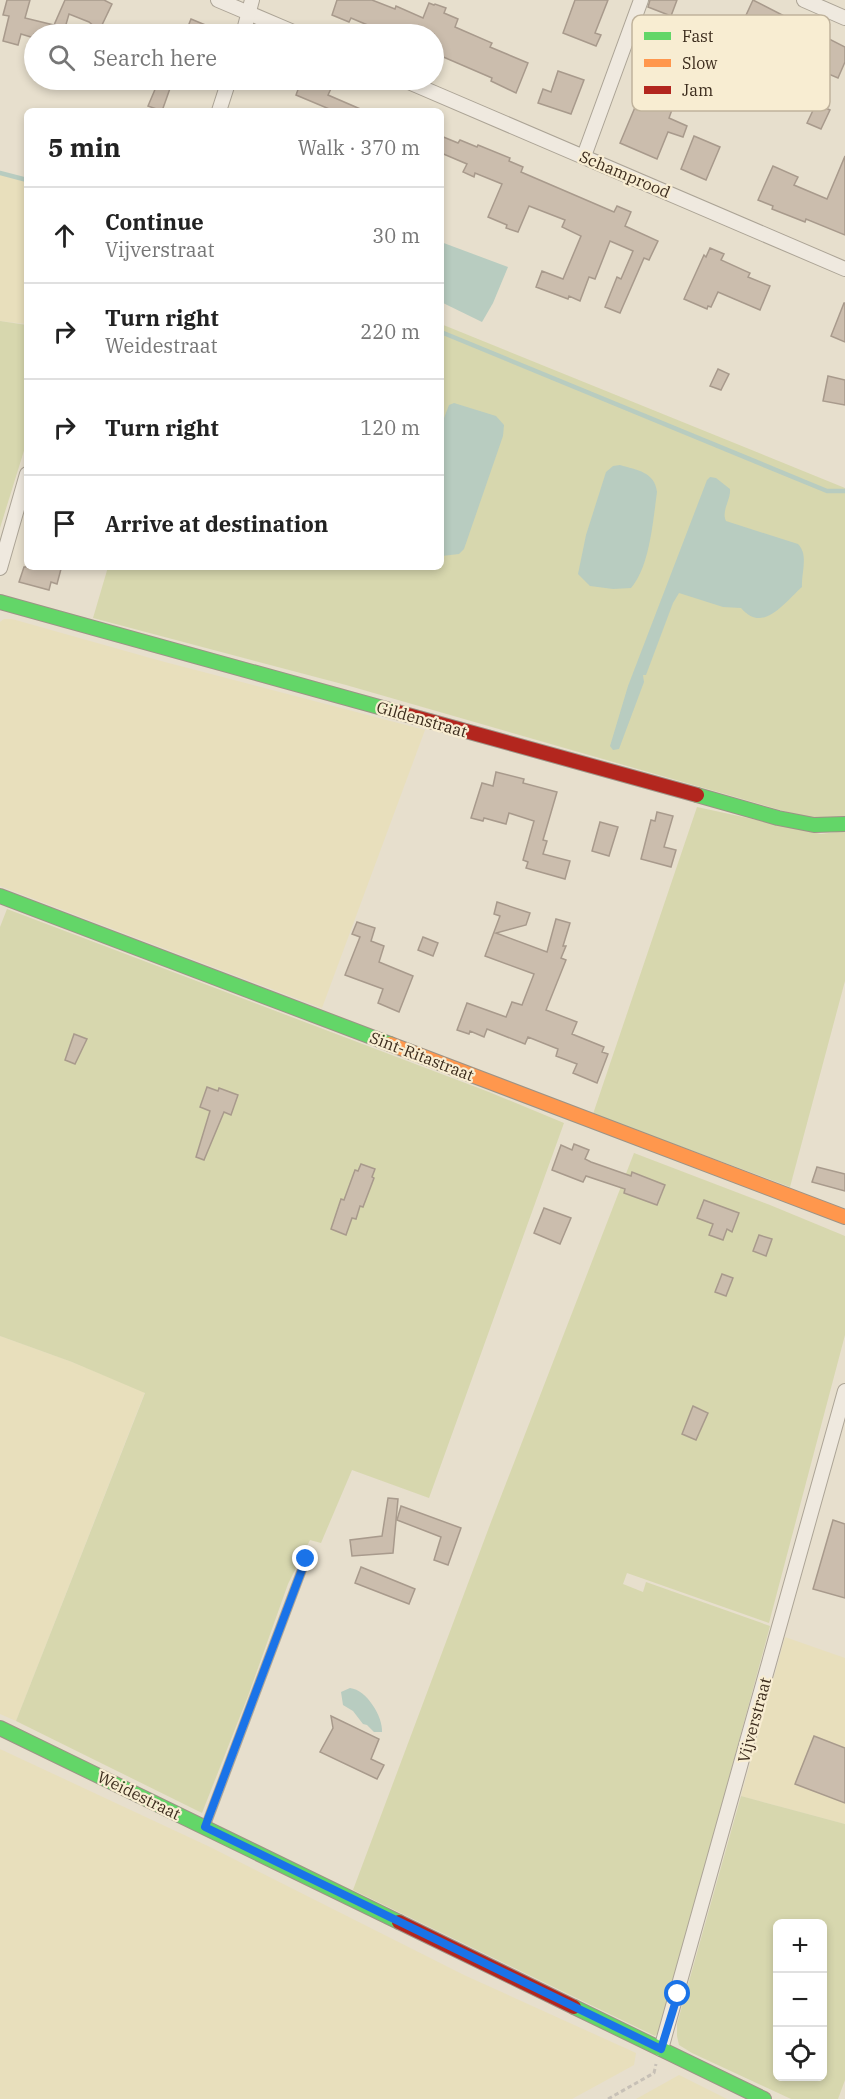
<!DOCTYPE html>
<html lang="en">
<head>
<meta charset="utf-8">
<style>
	body { margin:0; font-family:"IBM Plex Serif",serif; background:#f2f2f2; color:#222 }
	.controls { position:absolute; right:18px; bottom:18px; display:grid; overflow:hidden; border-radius:9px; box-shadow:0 3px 9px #0003 }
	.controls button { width:54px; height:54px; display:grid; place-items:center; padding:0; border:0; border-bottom:2px solid #e0e0e0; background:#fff; color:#222; font:30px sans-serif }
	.stop { position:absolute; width:18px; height:18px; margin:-14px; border:4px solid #1a73e8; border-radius:50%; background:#fff }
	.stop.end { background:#1a73e8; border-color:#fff; box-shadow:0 2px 6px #0008 }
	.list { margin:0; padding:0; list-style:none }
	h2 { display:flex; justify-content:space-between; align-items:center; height:78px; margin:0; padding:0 24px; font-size:26px }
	h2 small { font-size:20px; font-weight:400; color:#767676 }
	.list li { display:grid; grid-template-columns:39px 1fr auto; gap:18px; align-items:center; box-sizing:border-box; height:96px; padding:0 24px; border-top:2px solid #e0e0e0 }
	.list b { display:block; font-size:22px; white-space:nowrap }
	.list p { margin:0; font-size:20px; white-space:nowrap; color:#767676 }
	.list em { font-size:20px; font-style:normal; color:#767676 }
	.icon { flex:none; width:33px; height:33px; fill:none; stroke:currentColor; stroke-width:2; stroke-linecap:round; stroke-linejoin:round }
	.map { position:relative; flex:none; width:845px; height:2099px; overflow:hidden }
	.search { position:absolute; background:#fff; box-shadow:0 3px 9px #0003; left:24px; top:24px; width:420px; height:66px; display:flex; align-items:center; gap:15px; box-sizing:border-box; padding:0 21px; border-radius:33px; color:#767676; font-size:22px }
	.panel { position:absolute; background:#fff; box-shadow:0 3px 9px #0003; left:24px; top:108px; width:420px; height:462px; border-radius:9px }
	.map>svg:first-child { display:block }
	.farmland { fill:#e8dfbc }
	.green { fill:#d7d7ae; fill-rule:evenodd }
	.water { fill:#b8ccc0 }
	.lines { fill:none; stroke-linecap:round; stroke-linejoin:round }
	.stream { stroke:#b8ccc0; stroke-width:4.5 }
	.building { fill:#cbbdad; stroke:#a89a8c; stroke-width:1.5 }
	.lane-casing { stroke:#aca496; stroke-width:10 }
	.street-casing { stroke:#aca496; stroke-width:16 }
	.fast-casing { stroke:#9c9386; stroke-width:16 }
	.slow-casing { stroke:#9c9386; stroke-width:16 }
	.jam-casing { stroke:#9c9386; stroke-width:16 }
	.path { stroke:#c7c0b6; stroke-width:3; stroke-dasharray:4.5 3; stroke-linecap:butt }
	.lane { stroke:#efe9df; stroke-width:7 }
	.street { stroke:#efe9df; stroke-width:14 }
	.fast { stroke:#63d668; stroke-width:14 }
	.slow { stroke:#ff974d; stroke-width:14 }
	.jam { stroke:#b3261e; stroke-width:14 }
	.route { stroke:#1a73e8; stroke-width:8 }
	.labels { text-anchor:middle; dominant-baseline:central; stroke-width:4.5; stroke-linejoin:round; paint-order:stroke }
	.street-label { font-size:16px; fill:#3c2c1d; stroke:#f8edd2 }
	.key { fill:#f8edd2; stroke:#c0b39c; stroke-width:1.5 }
	.key-label { font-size:16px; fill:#3c2c1d }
</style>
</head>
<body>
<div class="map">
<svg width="845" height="2099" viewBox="0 0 845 2099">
	<rect width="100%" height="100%" fill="#e7dfcd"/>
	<g class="farmland">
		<polygon points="0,173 27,180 27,324 0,321"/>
		<polygon points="4,619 12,619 161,661 425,730 322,1008 0,886 0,622"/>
		<polygon points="0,1336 72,1362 145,1392 16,1721 0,1714"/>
		<polygon points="785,1637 845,1658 845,1824 741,1796"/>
		<polygon points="0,1749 210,1847 464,1975 636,2053 634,2065 572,2099 0,2099"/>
		<polygon points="679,2075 727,2099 636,2099"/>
	</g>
	<g class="green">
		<polygon points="0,321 27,325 27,441 0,528"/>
		<polygon points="441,324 845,488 845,817 808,818 346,685 93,618 108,567 441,567"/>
		<polygon points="697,807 821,834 845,831 845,981 790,1187 593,1114"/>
		<polygon points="7,909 489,1092 564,1123 429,1498 352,1470 321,1543 310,1540 288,1584 248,1696 202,1813 16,1721 145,1393 72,1362 0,1336 0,927"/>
		<polygon points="634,1153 770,1205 845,1236 845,1335 769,1623 627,1573 623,1584 643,1592 646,1582 770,1626 661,2030 655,2036 353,1890 491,1522"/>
		<path d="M741,1796L845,1824V2080L838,2099H791L692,2053L679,2045L677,2036V2024ZM778,1924H822V2076H778Z"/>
	</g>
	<g class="water">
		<polygon points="441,242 508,267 493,303 482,322 441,302"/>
		<polygon points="454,403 496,416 504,425 503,436 464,549 459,554 442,556 441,426 449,405"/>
		<path d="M620,465C637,470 655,472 657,492C653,520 650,566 631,588L613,589L590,586L578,574L586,535L606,472L613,466Z"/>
		<path d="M710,477L716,478L730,489C731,500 721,511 726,521L798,544C809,555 801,573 802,587C784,603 763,634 741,608L723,607L679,593L673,603L646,675H643L644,682L619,749L613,750L610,746L628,686L707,480Z"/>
		<path d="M350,1688C367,1690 383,1717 382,1732H374L367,1725L363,1724L353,1711L343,1705L341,1692Z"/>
	</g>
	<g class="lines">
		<g class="stream">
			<polyline points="0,173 27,180"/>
			<polyline points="441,332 827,491 845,491"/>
		</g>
	</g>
	<g class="building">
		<polygon points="7,0 30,0 25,18 54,25 65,0 104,0 112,4 101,27 96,28 89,22 69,14 65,28 74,30 73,34 34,34 34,38 21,34 18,45 3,41 9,16 3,15"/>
		<polygon points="337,0 372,0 395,9 396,6 423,18 429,3 434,5 435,4 446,8 444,13 458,19 455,27 492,43 490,47 528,63 516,93 491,81 492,78 434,53 434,34 375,34 377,29 351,18 349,22 332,15"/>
		<polygon points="575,0 608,0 595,33 601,35 596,46 563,33"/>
		<polygon points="650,0 677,0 671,16 648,7"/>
		<polygon points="753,0 845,47 845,62 838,78 824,72 804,84 814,62 781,46 768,75 777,80 768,100 761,97 758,103 744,97 751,84 738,78 759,36 754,33 755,30 742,24"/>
		<polygon points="191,19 227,34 185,34"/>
		<polygon points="661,25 697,40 669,118 687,126 683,137 668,132 657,159 620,143 641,93 636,91"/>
		<polygon points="558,71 584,80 571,114 538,103 543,89 551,92"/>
		<polygon points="159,80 173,80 162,111 148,106"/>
		<polygon points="316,80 335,80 328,95 365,111 334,111 296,95 300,84 312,89"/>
		<polygon points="816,104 830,110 821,129 807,123"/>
		<polygon points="441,136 458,143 460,140 477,147 478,145 510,158 509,161 523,167 521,172 614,212 617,206 631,212 625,226 658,241 649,260 644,258 620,313 605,307 617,277 621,279 633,251 610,241 595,279 589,277 580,301 569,296 568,299 536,287 542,271 563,279 581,236 562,227 565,220 529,206 518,232 506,228 507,225 488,217 502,184 475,173 474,177 463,172 467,164 441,153"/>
		<polygon points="694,136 720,147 706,180 681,169"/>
		<polygon points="845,156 845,235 806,219 805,222 772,209 773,206 758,200 773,166 798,177 794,185 827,199"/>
		<polygon points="710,248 724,254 721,260 750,273 748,277 770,286 760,310 718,292 711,307 708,306 707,309 684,299 704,255 706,257"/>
		<polygon points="844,303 845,303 845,342 831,336"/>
		<polygon points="718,369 729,374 721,390 710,386"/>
		<polygon points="828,376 845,380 845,405 823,401"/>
		<polygon points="24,567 54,567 61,569 57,584 51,582 49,590 19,582"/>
		<polygon points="496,772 524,779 523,783 557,792 543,840 547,841 543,854 570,861 565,879 526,868 528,862 523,860 534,821 509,813 506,824 484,818 483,821 471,818 482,783 493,786"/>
		<polygon points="657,812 673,816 664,847 676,850 671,867 641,859 651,820 655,821"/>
		<polygon points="600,822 618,827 609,856 592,851"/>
		<polygon points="497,902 530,913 526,925 496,933 547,952 556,919 570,923 563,946 566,946 561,958 566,960 546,1010 577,1022 572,1034 604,1047 602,1052 608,1054 597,1083 573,1073 577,1064 556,1056 558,1049 528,1037 525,1044 487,1029 484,1037 470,1031 469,1034 457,1030 467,1003 506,1017 512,1002 522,1005 534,974 485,956 500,916 494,914"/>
		<polygon points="357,922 375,928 371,941 384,946 379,962 413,976 399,1012 378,1003 383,989 345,975 360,937 352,934"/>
		<polygon points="423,937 438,943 433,956 418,950"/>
		<polygon points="74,1034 87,1039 75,1064 65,1060"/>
		<polygon points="207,1087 218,1091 219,1088 238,1095 231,1115 224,1112 204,1160 196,1157 210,1111 200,1107"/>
		<polygon points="574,1144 589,1150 585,1159 591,1162 631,1176 632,1172 665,1185 657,1205 624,1193 625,1189 586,1176 583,1182 552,1170 561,1145 572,1150"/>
		<polygon points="361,1164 375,1169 372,1177 374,1178 363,1207 360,1206 356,1219 352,1218 346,1235 331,1229 341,1199 344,1200 355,1170 358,1171"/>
		<polygon points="817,1167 845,1174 845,1191 812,1182"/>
		<polygon points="704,1200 739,1213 732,1232 727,1229 723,1240 709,1235 713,1224 697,1218"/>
		<polygon points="544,1208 571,1218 560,1244 534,1233"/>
		<polygon points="759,1235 772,1239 766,1256 753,1251"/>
		<polygon points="722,1274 733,1278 726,1296 715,1292"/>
		<polygon points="693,1406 708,1413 696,1440 682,1434"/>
		<polygon points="388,1498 398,1499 393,1553 352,1556 350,1540 382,1536"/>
		<polygon points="401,1506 461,1528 448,1565 434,1560 441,1537 397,1520"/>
		<polygon points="833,1520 845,1524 845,1598 813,1589"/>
		<polygon points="361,1567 415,1589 409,1604 355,1583"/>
		<polygon points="331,1716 379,1739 371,1759 384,1765 377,1779 320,1752 333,1728"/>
		<polygon points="814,1736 845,1748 845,1803 795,1784"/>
	</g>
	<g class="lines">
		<defs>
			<polyline id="lane" points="206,1825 306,1559"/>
			<g id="street">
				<polyline points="218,0 298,34"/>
				<polyline points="804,0 845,18"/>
				<polyline points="243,34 252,0"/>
				<polyline points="404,80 845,269"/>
				<polyline points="219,111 229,80"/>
				<polyline points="584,156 641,0"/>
				<polyline points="0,568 27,474"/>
				<polyline points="661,2049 845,1391"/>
			</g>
			<g id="fast">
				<polyline points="0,602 397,712"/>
				<polyline points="697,795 778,818 814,825 845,824"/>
				<polyline points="0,896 390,1044"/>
				<polyline points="0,1728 399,1922"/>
				<polyline points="574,2007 764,2099"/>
			</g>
			<polyline id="slow" points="390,1044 845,1217"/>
			<g id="jam">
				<polyline points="397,712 697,795"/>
				<polyline points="399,1922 574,2007"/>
			</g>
		</defs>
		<use href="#lane" class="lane-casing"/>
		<use href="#street" class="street-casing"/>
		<use href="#fast" class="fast-casing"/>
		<use href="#slow" class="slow-casing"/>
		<use href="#jam" class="jam-casing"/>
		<polyline class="path" points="608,2099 654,2073 656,2064"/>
		<use href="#lane" class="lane"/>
		<use href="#street" class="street"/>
		<use href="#fast" class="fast"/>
		<use href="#slow" class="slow"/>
		<use href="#jam" class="jam"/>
	</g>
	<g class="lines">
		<polyline class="route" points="306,1559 205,1827 661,2049 678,1994"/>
	</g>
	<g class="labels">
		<g class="street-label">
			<text transform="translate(625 174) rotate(23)">Schamprood</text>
			<text transform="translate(422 719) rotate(16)">Gildenstraat</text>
			<text transform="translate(422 1056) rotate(21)">Sint-Ritastraat</text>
			<text transform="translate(754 1720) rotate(-75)">Vijverstraat</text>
			<text transform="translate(139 1795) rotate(26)">Weidestraat</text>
		</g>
	</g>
	<rect x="632" y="15" width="198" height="96" rx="9" class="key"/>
	<rect x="644" y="32" width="27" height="8" fill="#63d668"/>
	<rect x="644" y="59" width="27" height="8" fill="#ff974d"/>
	<rect x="644" y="86" width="27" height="8" fill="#b3261e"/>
	<g class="key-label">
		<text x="682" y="42">Fast</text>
		<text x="682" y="69">Slow</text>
		<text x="682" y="96">Jam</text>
	</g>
</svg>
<div class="controls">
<button>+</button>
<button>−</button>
<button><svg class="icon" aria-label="locate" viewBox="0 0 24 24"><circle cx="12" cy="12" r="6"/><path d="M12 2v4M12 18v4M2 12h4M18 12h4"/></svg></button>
</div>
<div class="stop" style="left:678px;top:1994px"></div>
<div class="stop end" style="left:306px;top:1559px"></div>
<div class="search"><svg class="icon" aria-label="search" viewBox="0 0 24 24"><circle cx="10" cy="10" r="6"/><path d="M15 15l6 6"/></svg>Search here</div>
<section class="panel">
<h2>5 min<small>Walk · 370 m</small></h2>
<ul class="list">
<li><svg class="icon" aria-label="ahead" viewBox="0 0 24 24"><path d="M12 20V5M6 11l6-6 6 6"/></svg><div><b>Continue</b><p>Vijverstraat</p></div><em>30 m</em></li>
<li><svg class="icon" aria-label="right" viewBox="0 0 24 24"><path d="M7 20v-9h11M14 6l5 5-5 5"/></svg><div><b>Turn right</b><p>Weidestraat</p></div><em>220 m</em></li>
<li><svg class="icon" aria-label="right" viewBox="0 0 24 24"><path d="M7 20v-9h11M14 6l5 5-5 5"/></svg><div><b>Turn right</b></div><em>120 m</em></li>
<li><svg class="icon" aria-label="arrive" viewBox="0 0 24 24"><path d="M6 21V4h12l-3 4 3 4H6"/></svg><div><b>Arrive at destination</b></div></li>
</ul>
</section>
</div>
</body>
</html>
